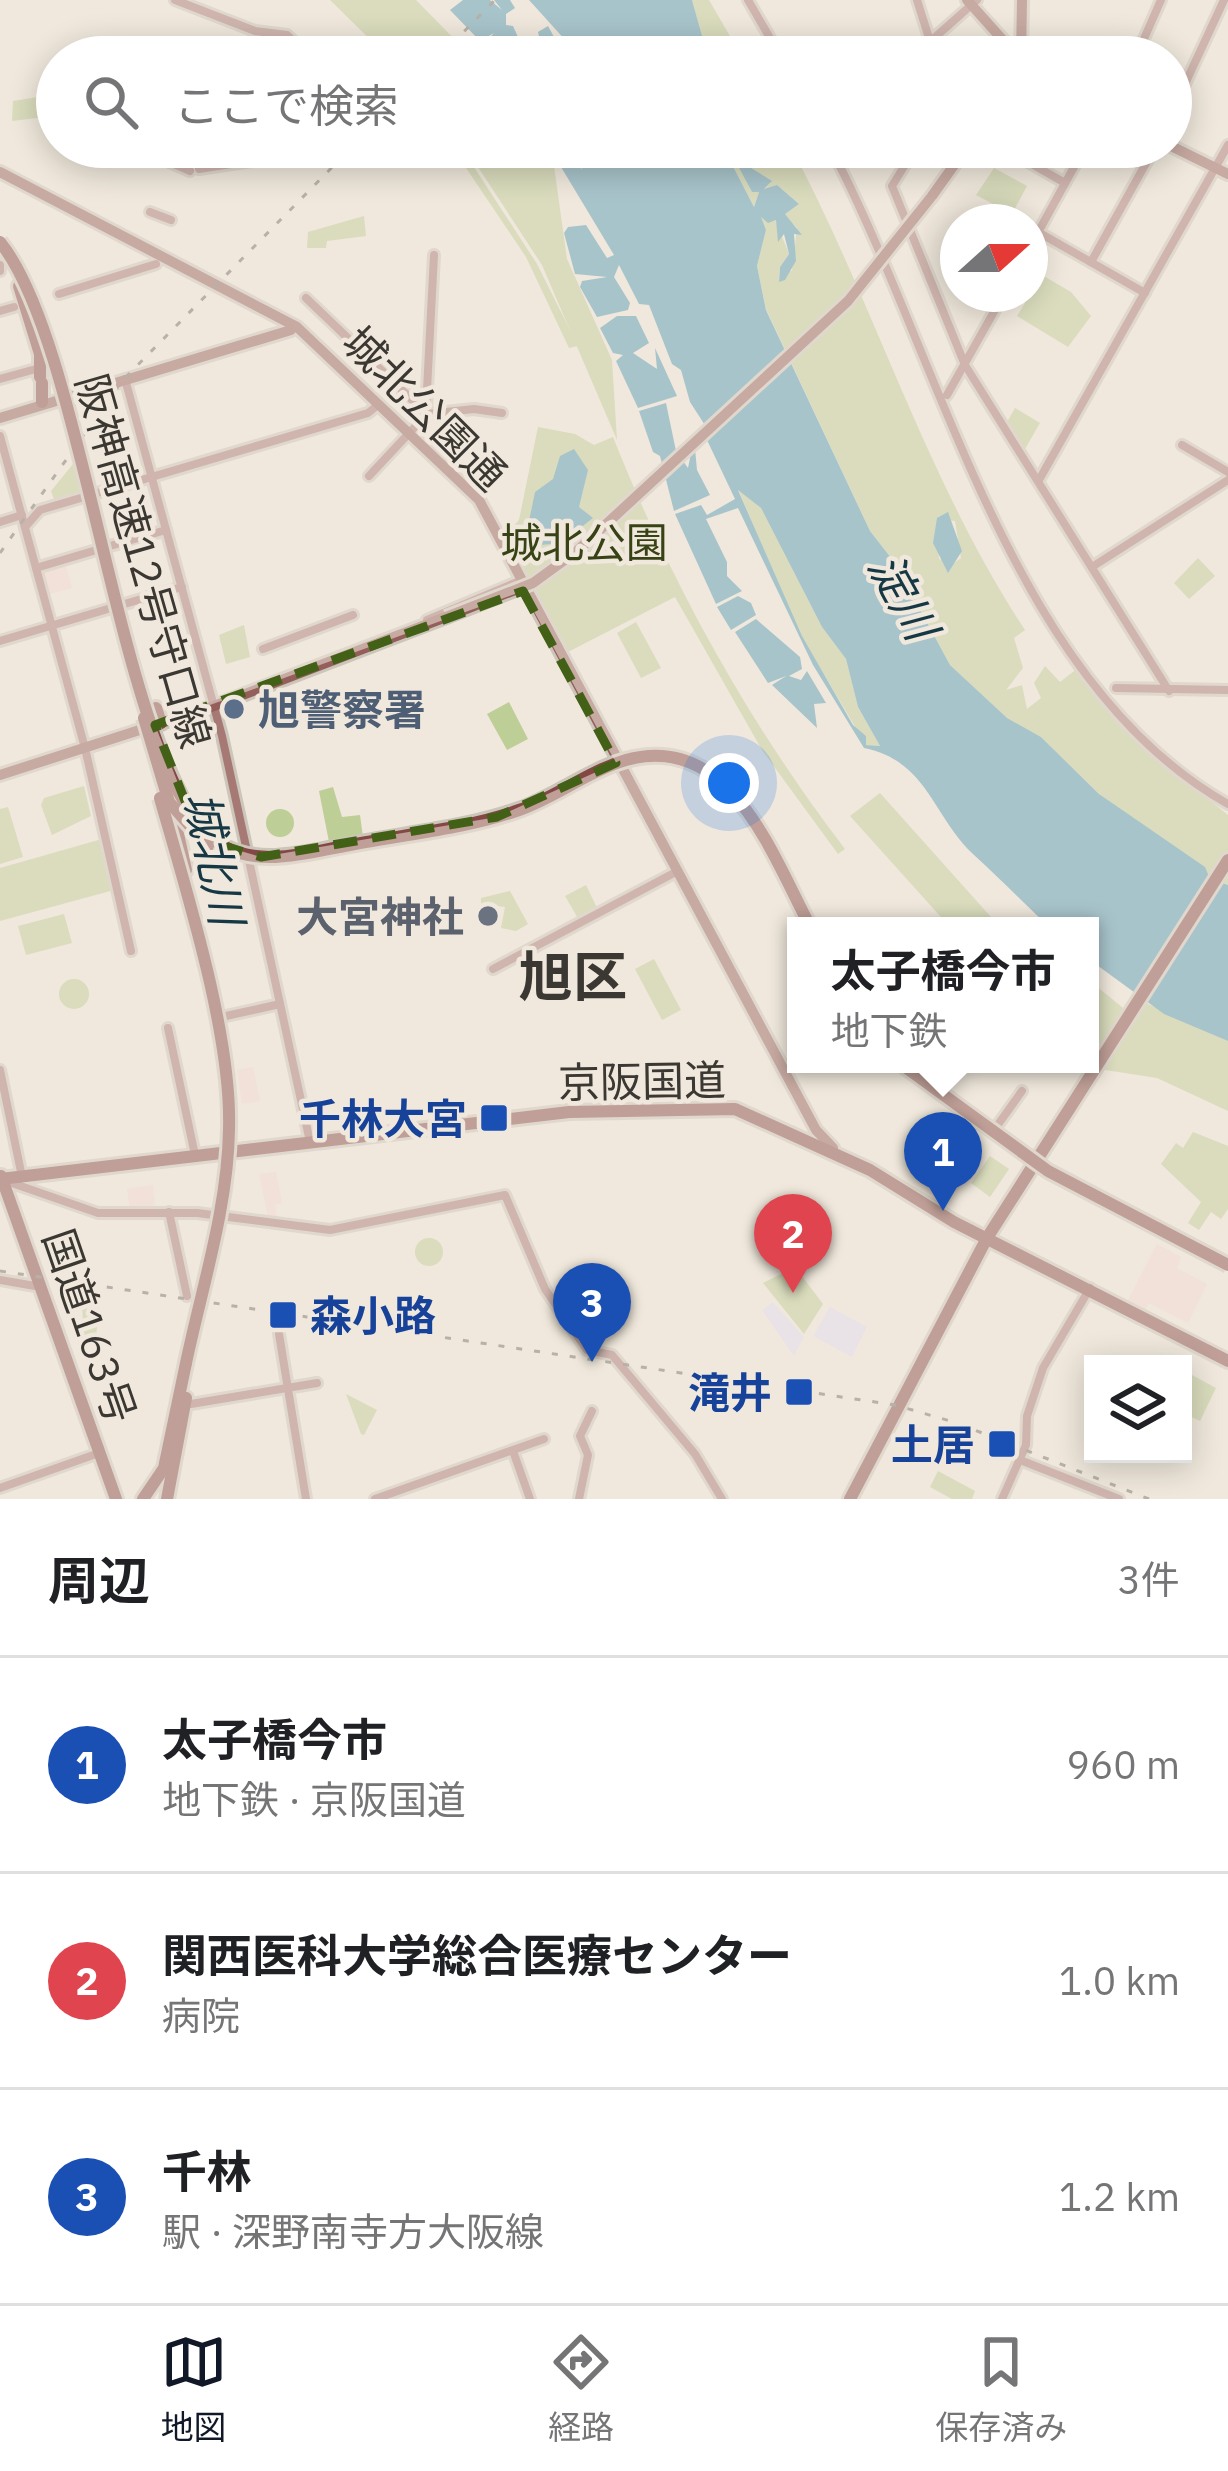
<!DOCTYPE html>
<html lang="ja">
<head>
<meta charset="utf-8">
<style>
	body { margin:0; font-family:"IBM Plex Sans","Noto Sans JP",sans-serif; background:#f6f6f6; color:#202124 }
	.controls { position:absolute; right:36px; bottom:36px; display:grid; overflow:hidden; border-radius:0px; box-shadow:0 6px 30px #0003 }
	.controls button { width:108px; height:108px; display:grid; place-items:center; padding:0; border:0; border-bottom:3px solid #e0e0e0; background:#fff; color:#202124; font:60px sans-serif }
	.compass { position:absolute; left:940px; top:204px; width:108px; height:108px; border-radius:50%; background:#fff; box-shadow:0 6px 30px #0003; rotate:69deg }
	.you { position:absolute; left:729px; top:783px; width:42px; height:42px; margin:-30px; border:9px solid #fff; border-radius:50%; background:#1a73e8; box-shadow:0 0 0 18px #1a73e833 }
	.badge { display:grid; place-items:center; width:78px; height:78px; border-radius:50%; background:#111827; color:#fff; font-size:39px; font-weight:700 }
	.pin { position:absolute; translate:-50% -99px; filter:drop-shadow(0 3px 6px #0008) }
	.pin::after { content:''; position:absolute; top:63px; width:42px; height:36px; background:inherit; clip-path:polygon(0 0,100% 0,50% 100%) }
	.popup { position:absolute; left:787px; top:917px; width:312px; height:156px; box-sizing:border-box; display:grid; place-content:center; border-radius:0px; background:#fff; filter:drop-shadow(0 3px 9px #0005); font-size:39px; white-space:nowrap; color:#757577 }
	.popup b { font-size:45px; color:#202124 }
	.popup::after { content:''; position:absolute; left:50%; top:100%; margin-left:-24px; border:24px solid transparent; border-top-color:#fff }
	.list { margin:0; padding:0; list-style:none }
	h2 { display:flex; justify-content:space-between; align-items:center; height:156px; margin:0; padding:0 48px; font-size:51px }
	h2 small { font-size:39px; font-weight:400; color:#757577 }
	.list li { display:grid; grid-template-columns:78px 1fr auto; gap:36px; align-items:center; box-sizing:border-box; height:216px; padding:0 48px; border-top:3px solid #e0e0e0 }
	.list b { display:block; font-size:45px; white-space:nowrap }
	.list p { margin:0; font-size:39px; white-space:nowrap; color:#757577 }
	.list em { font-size:39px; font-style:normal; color:#757577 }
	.icon { flex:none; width:66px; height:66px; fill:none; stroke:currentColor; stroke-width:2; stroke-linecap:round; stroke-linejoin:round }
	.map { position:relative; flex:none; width:1228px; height:1499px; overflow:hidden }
	.search { position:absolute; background:#fff; box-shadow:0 6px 30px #0003; left:36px; right:36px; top:36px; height:132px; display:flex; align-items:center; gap:30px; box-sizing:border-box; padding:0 42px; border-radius:66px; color:#757577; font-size:45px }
	.sheet { height:804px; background:#fff }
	nav { display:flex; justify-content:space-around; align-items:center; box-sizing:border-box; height:168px; border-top:3px solid #e0e0e0; background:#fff; font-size:33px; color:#757577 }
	nav a { display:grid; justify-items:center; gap:6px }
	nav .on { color:#111827 }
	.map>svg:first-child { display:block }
	.industrial { fill:#f3d9d5 }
	.medical { fill:#e0ddf3 }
	.green { fill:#bece97; fill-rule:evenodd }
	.water { fill:#519ab5; fill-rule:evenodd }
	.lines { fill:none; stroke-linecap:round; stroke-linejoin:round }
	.secondary-casing { stroke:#ccc5ba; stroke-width:14 }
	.primary-casing { stroke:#ccc5ba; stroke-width:16 }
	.highway-casing { stroke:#ccc5ba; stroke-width:18 }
	.secondary { stroke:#a67975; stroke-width:8 }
	.primary { stroke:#945f5b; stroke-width:10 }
	.highway { stroke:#844844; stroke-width:12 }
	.rail { stroke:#736f67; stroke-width:3; stroke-dasharray:6 12; stroke-linecap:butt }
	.primary-bridge-casing { stroke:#ccc5ba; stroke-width:16; stroke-linecap:butt }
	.highway-bridge-casing { stroke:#ccc5ba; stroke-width:18; stroke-linecap:butt }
	.primary-bridge { stroke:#945f5b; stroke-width:10 }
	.highway-bridge { stroke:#844844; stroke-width:12 }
	.marked { fill:none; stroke:#426116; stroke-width:9; stroke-dasharray:24 15; stroke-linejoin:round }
	.service-dot { fill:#5c6f8a; stroke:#f0e8dc; stroke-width:4.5 }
	.worship-dot { fill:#6b7280; stroke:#f0e8dc; stroke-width:4.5 }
	.transit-dot { fill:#1a4fb4; stroke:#f0e8dc; stroke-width:4.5 }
	.labels { text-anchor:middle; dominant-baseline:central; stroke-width:9; stroke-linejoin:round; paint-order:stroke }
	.street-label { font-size:42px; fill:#3b3833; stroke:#f0e8dc }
	.park-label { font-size:42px; fill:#374215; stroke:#f0e8dc }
	.service-label { font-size:42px; font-weight:bold; fill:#4e5e75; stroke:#f0e8dc; text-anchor:start }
	.worship-label { font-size:42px; font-weight:bold; fill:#5b616d; stroke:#f0e8dc; text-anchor:end }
	.transit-label { font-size:42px; font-weight:bold; fill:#164399; stroke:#f0e8dc; text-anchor:end }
	.water-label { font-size:45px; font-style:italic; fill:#163845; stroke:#f0e8dc }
	.district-label { font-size:54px; font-weight:bold; fill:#3b3833; stroke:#f0e8dc }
</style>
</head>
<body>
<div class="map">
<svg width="1228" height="1499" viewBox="0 0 1228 1499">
	<rect width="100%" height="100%" fill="#f0e8dc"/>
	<g class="industrial">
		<polygon points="65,563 72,588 46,595 39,569"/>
		<polygon points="253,1067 260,1101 242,1104 237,1070"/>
		<polygon points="276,1172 282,1203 275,1205 278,1222 269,1221 259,1174"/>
		<polygon points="153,1185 155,1210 130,1211 127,1189"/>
		<polygon points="1157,1244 1181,1257 1177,1268 1207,1284 1188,1323 1149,1303 1144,1311 1127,1302"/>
	</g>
	<g class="medical">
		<polygon points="773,1302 804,1337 794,1356 762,1310"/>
		<polygon points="830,1307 867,1327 852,1357 813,1336"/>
	</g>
	<g class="green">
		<polygon points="330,0 416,0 472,57 388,57"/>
		<polygon points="692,0 709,0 742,57 708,57"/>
		<polygon points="51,95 54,116 12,121 13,101"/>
		<polygon points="452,147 461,147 537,264 578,346 569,348 526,257"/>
		<polygon points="465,147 542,147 554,166 567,259 612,360 617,440 542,265"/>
		<path d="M723,147H791C875,305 926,480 1025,630L1014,638L1023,668L1006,690L1022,685L1027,709L1041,698L1034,683L1045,666L1060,682L1078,668L1137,741L1228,815V885L1208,878L1099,794L1041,737L1007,719L950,665L895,563L870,531L766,309L757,266L766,230L760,217L775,219L789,254L780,267L779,281L792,270L797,228L784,214L799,204L777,185L764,190L771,182L738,166L752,192H759L754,207ZM937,519L955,521L961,558L954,563L939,559Z"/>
		<polygon points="994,168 1027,186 1012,214 976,195"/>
		<polygon points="364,216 366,236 327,241 326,248 307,248 308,232"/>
		<polygon points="1030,268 1071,292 1091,316 1068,347 1017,316 1025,303 1014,295 1030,294"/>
		<polygon points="1015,408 1040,423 1025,449 1007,422"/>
		<path d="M538,427L575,434L594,445L613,437C672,585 748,722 845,849L838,854L762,750L675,597L566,653L504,536L519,520Z"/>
		<polygon points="73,464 81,494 55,502 51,491"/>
		<polygon points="738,489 761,508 822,627 846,659 858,707 880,746 866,745 801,636"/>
		<polygon points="1198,558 1215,576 1189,599 1174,583"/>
		<polygon points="636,622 661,668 641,678 617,633"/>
		<polygon points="244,625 250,657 226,664 219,635"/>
		<polygon points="509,702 528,739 507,750 487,714"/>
		<polygon points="84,786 91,816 52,835 41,805 44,798"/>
		<polygon points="333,787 342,817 360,815 363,837 329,842 319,791"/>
		<polygon points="880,793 999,926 949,926 850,816"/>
		<polygon points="8,807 23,857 0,864 0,809"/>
		<circle cx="280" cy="823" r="14"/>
		<polygon points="102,839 114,890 0,921 0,868"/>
		<polygon points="586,885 598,910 579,920 565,896"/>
		<polygon points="510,891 528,924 516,931 501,928 505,907 481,904 481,898"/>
		<polygon points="64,914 72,943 26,955 18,926"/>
		<polygon points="654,959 681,1010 662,1020 635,969"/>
		<circle cx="74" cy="994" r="15"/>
		<polygon points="1090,981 1128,1012 1106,1047 1090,1039"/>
		<polygon points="1142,1001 1228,1041 1228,1111 1157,1078 1099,1069"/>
		<polygon points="1193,1132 1228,1146 1228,1209 1221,1219 1211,1212 1199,1230 1188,1223 1201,1202 1161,1164 1176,1143 1183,1148"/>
		<polygon points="990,1156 1009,1169 990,1197 971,1183"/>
		<circle cx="429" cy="1252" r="14"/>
		<polygon points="795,1267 823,1304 804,1334 763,1283"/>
		<polygon points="82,1305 99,1305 96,1338 84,1340"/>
		<polygon points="1192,1375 1216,1388 1200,1421 1183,1413 1183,1392"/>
		<polygon points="346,1394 377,1410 364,1435 361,1434"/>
		<polygon points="938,1471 975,1491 972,1499 952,1499 930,1487"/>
	</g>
	<g class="water">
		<polygon points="463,0 490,0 502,10 494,0 510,0 515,8 506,14 506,25 513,26 527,57 485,55 484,44 494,33 480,41 450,10"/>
		<polygon points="529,0 692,0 708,57 573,57 567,42"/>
		<polygon points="548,26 565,57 544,57 538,32"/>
		<path d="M549,147H569L582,170L577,151L586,147H723L754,207L759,192H752L738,166L740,161L772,181L764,189L777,185L799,204L785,214L802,235L794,234L796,261L785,280L779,282L780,267L789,254L784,234L778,242L776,220L768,223L761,217L766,230L757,266L766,310L870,531L895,563L950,665L1007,718L1041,737L1099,794L1205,867L1210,879L1228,885V1041L1164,1014L1090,960V926H1048C1023,902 998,877 974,855C932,816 928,761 864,748L813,665L738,508L706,519L727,562V576L742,591L716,604L675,514L701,505L707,515L735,499L707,440L710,433L690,402L681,370L672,364L649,305L639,304L619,265L614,277L630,303L628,310L597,317L580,287L582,281L607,277L575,274L564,233L568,227L586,225L607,258L614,255ZM738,490L761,508L822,627L846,659L858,707L880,746L866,745V736L853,725L802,636Z"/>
		<polygon points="617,316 636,316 649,343 633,353 657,369 655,348 677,396 638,408 616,361 623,355 613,353 600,328"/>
		<polygon points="666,403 676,451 688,468 694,438 697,470 710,495 674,511 660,456 653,452 639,411"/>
		<polygon points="574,449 588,470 579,507 593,518 561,543 541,545 527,531 535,492 553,479 560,456"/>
		<polygon points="948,512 962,551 948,573 933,543 937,518"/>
		<polygon points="738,596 751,603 756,615 731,630 717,607"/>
		<polygon points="756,619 800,657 802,669 789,676 801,680 807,671 826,703 814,704 817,728 772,685 786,676 768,683 735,632"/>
	</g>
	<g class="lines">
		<defs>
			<g id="secondary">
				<polyline points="175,0 255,31 287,35 310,57"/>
				<polyline points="748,0 781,57"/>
				<polyline points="917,0 935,57"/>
				<polyline points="933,39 977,0"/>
				<polyline points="1136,57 1161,0"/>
				<polyline points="1171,114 1224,0"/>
				<polyline points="136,147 190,171"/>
				<path d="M830,147C941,356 1009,681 1228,804"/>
				<polyline points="916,147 892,186 965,365 1169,691"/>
				<polyline points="1002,147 1065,183"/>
				<polyline points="199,169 337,148"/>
				<polyline points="150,212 171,220"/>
				<polyline points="1038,232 1145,293"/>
				<polyline points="1030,247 1085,147"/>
				<polyline points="1091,262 1155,147"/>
				<polyline points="0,265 0,271"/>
				<polyline points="59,294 156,264"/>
				<polyline points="306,298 427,414"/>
				<polyline points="0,311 14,307"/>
				<polyline points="0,379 36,369"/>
				<polyline points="125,379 222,736 310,1142"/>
				<polyline points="947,395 1004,294"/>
				<polyline points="426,409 434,255"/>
				<polyline points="0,436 85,748 131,951"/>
				<polyline points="1182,445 1228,472"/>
				<polyline points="369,476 427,414 474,409 502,413"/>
				<polyline points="1039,480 1228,145"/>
				<polyline points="0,522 22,515"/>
				<polyline points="25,527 40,510 368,413 378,405"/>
				<polyline points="110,546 166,530"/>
				<polyline points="1092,567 1228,480"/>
				<polyline points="36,568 93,551"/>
				<polyline points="427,620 522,580"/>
				<polyline points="0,641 182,587"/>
				<polyline points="263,649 353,615"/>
				<polyline points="1116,688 1228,690"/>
				<polyline points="493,969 674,873"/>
				<polyline points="226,1016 280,1004"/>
				<polyline points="168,1028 195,1155"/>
				<polyline points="0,1070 21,1172"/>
				<polyline points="997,1126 1022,1091"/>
				<polyline points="9,1182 98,1213 197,1213 330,1230 505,1195 545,1289 587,1350 612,1355 695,1454 722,1499"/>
				<polyline points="169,1212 187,1296"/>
				<polyline points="0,1280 35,1286"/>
				<polyline points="279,1334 306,1499"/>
				<polyline points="191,1404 317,1383"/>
				<polyline points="513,1451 530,1499"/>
				<polyline points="1020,1460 1119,1499"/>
				<polyline points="0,1488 99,1453"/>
				<polyline points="375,1499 544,1439"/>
				<polyline points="579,1499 588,1455 580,1436 592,1411"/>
				<polyline points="1002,1499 1026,1445 1027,1416 1043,1368 1090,1288"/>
			</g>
			<g id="primary">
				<polyline points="967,0 1018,57"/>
				<polyline points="1021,57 1022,0"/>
				<polyline points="1171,146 1228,174"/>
				<polyline points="0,172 297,327 479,500 816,1130 833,1148"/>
				<polyline points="932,196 967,147"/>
				<polyline points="0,418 291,330"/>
				<polyline points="0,775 214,706 446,617"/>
			</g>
			<g id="highway">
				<polyline points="19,286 40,354 40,377"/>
				<polyline points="42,383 42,402"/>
				<polyline points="156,708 161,723"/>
				<polyline points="171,802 186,870"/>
				<polyline points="1,1176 116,1499"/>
				<polyline points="0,1179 569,1112 735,1109 870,1170 954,1222 1228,1361"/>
				<polyline points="143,1499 164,1468 186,1363"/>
				<polyline points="167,1499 186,1398"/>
				<polyline points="850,1499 987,1238 1228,860"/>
			</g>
		</defs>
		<use href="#secondary" class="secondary-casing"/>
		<use href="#primary" class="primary-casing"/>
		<use href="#highway" class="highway-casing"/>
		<use href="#secondary" class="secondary"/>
		<use href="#primary" class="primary"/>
		<use href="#highway" class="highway"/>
		<g class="rail">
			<polyline points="439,57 495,0"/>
			<polyline points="0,553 122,381 352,147"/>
			<polyline points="0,1271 895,1405 957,1423 1149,1499"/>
		</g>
		<defs>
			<polyline id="primary-bridge" points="446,617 533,583 577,551 848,301 932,196"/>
			<g id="highway-bridge">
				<path d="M0,242C90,353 121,796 225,847C264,867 309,852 350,845C405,834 466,829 519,810C556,797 588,771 626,760C730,731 772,855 810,926"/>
				<polyline points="144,718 169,802 208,846"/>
				<path d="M160,798C186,890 232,1035 229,1129C228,1207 202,1287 186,1363"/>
				<polyline points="901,1064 1048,1171 1228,1265"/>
			</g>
		</defs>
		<use href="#primary-bridge" class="primary-bridge-casing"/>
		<use href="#highway-bridge" class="highway-bridge-casing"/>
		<use href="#primary-bridge" class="primary-bridge"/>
		<use href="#highway-bridge" class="highway-bridge"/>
	</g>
	<path d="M0 0H1228V1499H0ZM523,591L616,763L497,817L261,857L220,845L193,821L155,725Z" fill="#f0e8dc" fill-opacity=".55" fill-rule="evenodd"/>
	<path class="marked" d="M523,591L616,763L497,817L261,857L220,845L193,821L155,725Z"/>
	<circle class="service-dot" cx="234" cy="709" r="12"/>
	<circle class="worship-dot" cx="488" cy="916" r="12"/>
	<g class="transit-dot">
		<rect x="479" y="1103" width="30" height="30" rx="6"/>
		<rect x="268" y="1300" width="30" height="30" rx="6"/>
		<rect x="784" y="1377" width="30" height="30" rx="6"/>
		<rect x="987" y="1429" width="30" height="30" rx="6"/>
	</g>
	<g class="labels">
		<g class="street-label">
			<text transform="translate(425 408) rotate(45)">城北公園通</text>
			<text transform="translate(144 561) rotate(74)">阪神高速12号守口線</text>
			<text transform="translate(642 1081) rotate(-1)">京阪国道</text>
			<text transform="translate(90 1326) rotate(71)">国道163号</text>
		</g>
		<g class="park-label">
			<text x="584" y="542">城北公園</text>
		</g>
		<g class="service-label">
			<text x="258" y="709">旭警察署</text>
		</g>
		<g class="worship-label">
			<text x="464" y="916">大宮神社</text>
		</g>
		<g class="transit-label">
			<text x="467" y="1118">千林大宮</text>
			<text x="310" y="1315" text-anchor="start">森小路</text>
			<text x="772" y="1392">滝井</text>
			<text x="975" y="1444">土居</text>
		</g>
		<g class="water-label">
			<text transform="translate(904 596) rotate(61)">淀川</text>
			<text transform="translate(215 858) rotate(78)">城北川</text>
		</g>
		<g class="district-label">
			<text x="573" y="976">旭区</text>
		</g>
	</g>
</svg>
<div class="controls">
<button><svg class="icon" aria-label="layers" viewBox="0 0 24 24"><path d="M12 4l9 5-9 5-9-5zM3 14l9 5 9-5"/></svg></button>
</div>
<svg class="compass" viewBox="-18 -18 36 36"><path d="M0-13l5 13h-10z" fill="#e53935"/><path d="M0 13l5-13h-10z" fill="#757577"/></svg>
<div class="you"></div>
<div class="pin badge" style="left:943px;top:1211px;background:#1a4fb4">1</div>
<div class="popup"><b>太子橋今市</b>地下鉄</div>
<div class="pin badge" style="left:793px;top:1293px;background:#e0444e">2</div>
<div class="pin badge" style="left:592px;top:1362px;background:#1a4fb4">3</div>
<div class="search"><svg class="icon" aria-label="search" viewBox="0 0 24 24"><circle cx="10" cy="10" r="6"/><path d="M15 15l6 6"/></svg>ここで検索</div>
</div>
<section class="sheet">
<h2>周辺<small>3件</small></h2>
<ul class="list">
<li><span class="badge" style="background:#1a4fb4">1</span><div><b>太子橋今市</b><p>地下鉄 · 京阪国道</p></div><em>960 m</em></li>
<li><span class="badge" style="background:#e0444e">2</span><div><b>関西医科大学総合医療センター</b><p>病院</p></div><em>1.0 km</em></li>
<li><span class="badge" style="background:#1a4fb4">3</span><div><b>千林</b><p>駅 · 深野南寺方大阪線</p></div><em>1.2 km</em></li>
</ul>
</section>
<nav>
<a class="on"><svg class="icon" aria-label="map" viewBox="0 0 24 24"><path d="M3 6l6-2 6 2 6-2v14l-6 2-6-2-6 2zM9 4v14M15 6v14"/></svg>地図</a>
<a><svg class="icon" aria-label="directions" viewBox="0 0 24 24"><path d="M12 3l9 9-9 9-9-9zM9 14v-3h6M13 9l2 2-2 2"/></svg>経路</a>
<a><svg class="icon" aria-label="saved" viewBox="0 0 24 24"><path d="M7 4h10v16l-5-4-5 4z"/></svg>保存済み</a>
</nav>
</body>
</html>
